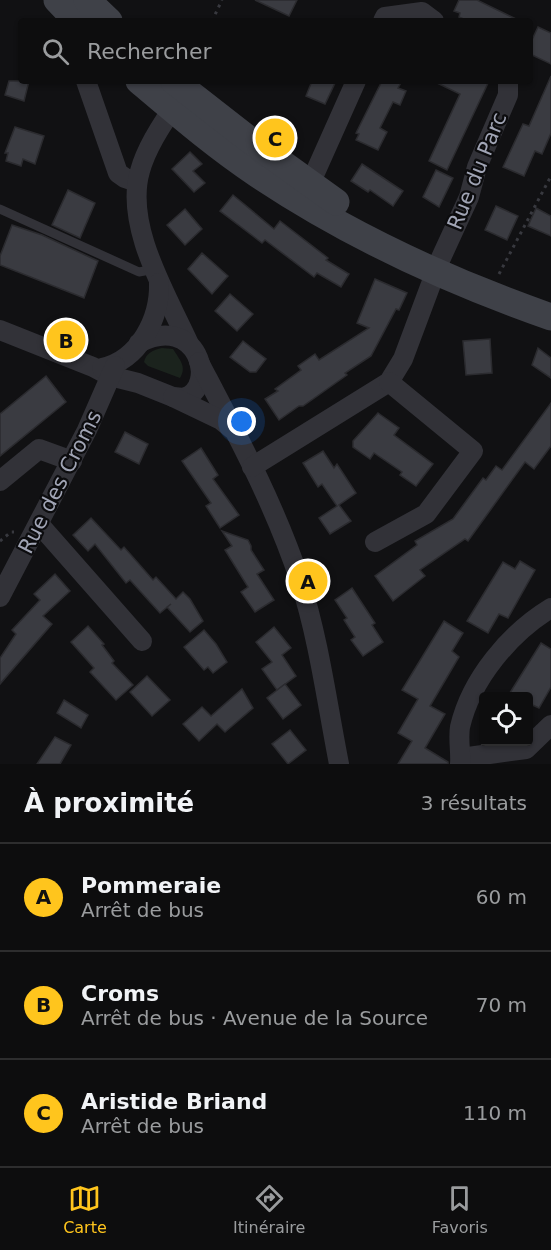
<!DOCTYPE html>
<html lang="fr">
<head>
<meta charset="utf-8">
<style>
	body { margin:0; font-family:"DejaVu Sans",sans-serif; background:#1b1b1c; color:#f1f3f6 }
	.controls { position:absolute; right:18px; bottom:18px; display:grid; overflow:hidden; border-radius:6px; box-shadow:0 2px 4px #0004 }
	.controls button { width:54px; height:54px; display:grid; place-items:center; padding:0; border:0; border-bottom:2px solid #2d2d2e; background:#0d0d0e; color:#f1f3f6; font:30px sans-serif }
	.you { position:absolute; left:242px; top:422px; width:21px; height:21px; margin:-15px; border:4px solid #fff; border-radius:50%; background:#1a73e8; box-shadow:0 0 0 9px #1a73e833 }
	.badge { display:grid; place-items:center; width:39px; height:39px; border-radius:50%; background:#ffc51d; color:#111; font-size:20px; font-weight:700 }
	.pin { position:absolute; translate:-50% -50%; border:3px solid #fff; box-shadow:0 2px 6px #0006 }
	.list { margin:0; padding:0; list-style:none }
	h2 { display:flex; justify-content:space-between; align-items:center; height:78px; margin:0; padding:0 24px; font-size:26px }
	h2 small { font-size:20px; font-weight:400; color:#9a9c9e }
	.list li { display:grid; grid-template-columns:39px 1fr auto; gap:18px; align-items:center; box-sizing:border-box; height:108px; padding:0 24px; border-top:2px solid #2d2d2e }
	.list b { display:block; font-size:22px; white-space:nowrap }
	.list p { margin:0; font-size:20px; white-space:nowrap; color:#9a9c9e }
	.list em { font-size:20px; font-style:normal; color:#9a9c9e }
	.icon { flex:none; width:33px; height:33px; fill:none; stroke:currentColor; stroke-width:2; stroke-linecap:round; stroke-linejoin:round }
	.map { position:relative; flex:none; width:551px; height:764px; overflow:hidden }
	.search { position:absolute; background:#0d0d0e; box-shadow:0 2px 4px #0004; left:18px; right:18px; top:18px; height:66px; display:flex; align-items:center; gap:15px; box-sizing:border-box; padding:0 21px; border-radius:6px; color:#9a9c9e; font-size:22px }
	.sheet { height:402px; background:#0d0d0e }
	nav { display:flex; justify-content:space-around; align-items:center; box-sizing:border-box; height:84px; border-top:2px solid #2d2d2e; background:#0d0d0e; font-size:16px; color:#9a9c9e }
	nav a { display:grid; justify-items:center; gap:3px }
	nav .on { color:#ffc51d }
	.map>svg:first-child { display:block }
	.green { fill:#1b231d }
	.building { fill:#3a3b41; stroke:#2b2b2f; stroke-width:1.5 }
	.lines { fill:none; stroke-linecap:round; stroke-linejoin:round }
	.path { stroke:#38393f; stroke-width:3; stroke-dasharray:3 4.5; stroke-linecap:butt }
	.lane { stroke:#323238; stroke-width:9 }
	.street { stroke:#323238; stroke-width:20 }
	.secondary { stroke:#3f4148; stroke-width:27 }
	.labels { text-anchor:middle; dominant-baseline:central; stroke-width:4.5; stroke-linejoin:round; paint-order:stroke }
	.street-label { font-size:21px; fill:#a1a5b5; stroke:#0c0c0e }
</style>
</head>
<body>
<div class="map">
<svg width="551" height="764" viewBox="0 0 551 764">
	<rect width="100%" height="100%" fill="#111113"/>
	<path class="green" d="M162,348L173,349C180,360 187,367 180,378L148,366L144,362C146,353 153,350 162,348Z"/>
	<g class="building">
		<polygon points="255,0 297,0 289,16"/>
		<polygon points="459,0 477,0 520,21 468,21 459,17 460,13 454,11"/>
		<polygon points="538,27 551,33 551,64 530,54 530,44"/>
		<polygon points="551,76 551,133 542,154 535,151 524,176 503,167 523,124 529,126"/>
		<polygon points="9,81 29,81 24,101 5,95"/>
		<polygon points="312,81 336,81 325,104 306,96"/>
		<polygon points="382,81 402,81 398,88 406,91 400,105 393,102 380,128 387,132 378,150 356,140 359,134 356,133"/>
		<polygon points="433,81 489,81 447,170 429,161 460,94"/>
		<polygon points="15,127 44,136 35,164 23,159 21,166 6,161 8,153 5,153"/>
		<polygon points="190,152 202,164 193,171 205,183 194,192 172,169"/>
		<polygon points="362,164 403,191 393,206 370,190 368,192 351,181"/>
		<polygon points="436,170 453,178 439,207 423,197"/>
		<polygon points="68,190 95,203 80,238 52,225"/>
		<polygon points="233,195 274,229 280,221 328,258 326,260 349,274 341,287 317,273 314,277 265,240 262,243 220,211"/>
		<polygon points="496,206 518,216 507,240 485,230"/>
		<polygon points="536,208 551,216 551,236 528,226"/>
		<polygon points="185,209 202,229 185,245 167,225"/>
		<polygon points="12,225 42,235 98,261 84,298 0,265 0,256"/>
		<polygon points="202,253 228,276 212,294 188,269"/>
		<polygon points="375,279 407,293 399,310 396,309 371,356 345,373 347,375 303,406 299,406 279,420 265,399 278,391 275,389 301,370 298,366 315,354 319,360 369,328 357,323"/>
		<polygon points="230,294 253,314 237,331 215,311"/>
		<polygon points="490,339 492,373 466,375 463,341"/>
		<polygon points="243,341 266,359 256,372 250,372 230,357"/>
		<polygon points="538,348 551,358 551,378 532,365"/>
		<polygon points="46,376 66,402 0,456 0,414"/>
		<polygon points="551,403 551,446 534,469 525,462 468,541 465,539 420,570 425,576 393,601 375,576 417,545 415,541 453,519 483,478 486,480 496,466 502,470"/>
		<polygon points="378,413 399,428 394,435 433,464 416,486 400,475 402,472 374,453 370,459 353,447 353,441"/>
		<polygon points="125,432 148,444 139,464 115,452"/>
		<polygon points="201,448 218,475 213,479 239,515 220,528 206,506 211,503 182,461"/>
		<polygon points="323,451 334,468 337,464 356,493 339,505 351,521 330,534 319,518 337,506 322,484 318,487 303,463"/>
		<polygon points="91,518 121,550 124,547 153,580 156,577 176,599 183,592 190,599 203,621 190,632 167,607 171,604 160,613 130,580 126,583 95,544 88,551 73,535"/>
		<polygon points="222,531 248,540 251,546 251,550 264,570 257,574 274,600 255,612 241,592 248,587 225,550 232,546"/>
		<polygon points="520,561 535,570 508,618 499,614 488,633 467,621 503,562 515,569"/>
		<polygon points="55,574 70,591 43,616 52,624 0,684 0,658 16,634 12,630 40,600 34,594"/>
		<polygon points="352,588 375,623 372,625 383,642 363,656 351,640 355,637 344,620 347,618 335,600"/>
		<polygon points="444,621 463,633 452,651 459,657 430,706 445,714 425,748 448,762 448,764 398,764 412,741 398,733 418,699 402,690"/>
		<polygon points="88,626 104,644 102,645 114,661 112,663 133,685 116,700 90,672 94,668 71,642"/>
		<polygon points="274,627 291,648 282,655 296,676 277,690 262,669 272,662 256,642"/>
		<polygon points="204,630 216,644 227,662 213,673 208,667 204,670 184,647"/>
		<polygon points="541,643 551,649 551,687 539,708 528,703 528,696 508,696"/>
		<polygon points="147,676 170,700 152,716 130,692"/>
		<polygon points="285,684 301,705 283,719 267,698"/>
		<polygon points="242,689 253,708 225,732 217,724 199,741 183,724 202,707 211,716"/>
		<polygon points="64,700 88,715 81,728 57,713"/>
		<polygon points="290,730 306,750 288,764 272,744"/>
		<polygon points="55,737 71,745 60,764 37,764"/>
	</g>
	<g class="lines">
		<g class="path">
			<polyline points="212,21 222,0"/>
			<polyline points="499,274 551,176"/>
			<polyline points="0,541 11,532 14,532"/>
		</g>
		<polyline class="lane" points="0,209 139,272 155,269"/>
		<g class="street">
			<polyline points="383,21 385,17 422,12 434,21"/>
			<polyline points="86,81 118,173 125,178 137,182"/>
			<path d="M180,99C165,119 147,145 140,171C124,226 167,295 189,344"/>
			<polyline points="310,184 356,81"/>
			<path d="M0,330L93,367L110,376L138,383L173,397L184,398C219,386 197,312 139,343"/>
			<path d="M199,362C236,433 275,505 300,581C319,640 327,703 339,764"/>
			<path d="M102,368C139,360 160,319 159,283"/>
			<polyline points="173,397 221,420 232,429"/>
			<polyline points="252,467 389,382 403,359 440,260 469,197 477,167 508,95 508,81"/>
			<polyline points="0,481 39,449 72,461"/>
			<polyline points="39,524 142,641"/>
			<polyline points="375,542 426,514 473,451 389,382"/>
			<polyline points="0,597 87,430 115,366"/>
			<polyline points="461,758 526,749 551,725"/>
			<path d="M460,764C461,752 458,739 460,727C471,679 510,633 551,608"/>
		</g>
		<g class="secondary">
			<polyline points="57,0 77,21"/>
			<polyline points="87,0 109,21"/>
			<path d="M139,81C177,113 215,146 257,174C348,235 448,281 551,317"/>
			<polyline points="174,81 247,138 336,202"/>
		</g>
	</g>
	<g class="labels">
		<g class="street-label">
			<text transform="translate(477 171) rotate(-68)">Rue du Parc</text>
			<text transform="translate(60 482) rotate(-63)">Rue des Croms</text>
		</g>
	</g>
</svg>
<div class="controls">
<button><svg class="icon" aria-label="locate" viewBox="0 0 24 24"><circle cx="12" cy="12" r="6"/><path d="M12 2v4M12 18v4M2 12h4M18 12h4"/></svg></button>
</div>
<div class="you"></div>
<div class="pin badge" style="left:308px;top:581px">A</div>
<div class="pin badge" style="left:66px;top:340px">B</div>
<div class="pin badge" style="left:275px;top:138px">C</div>
<div class="search"><svg class="icon" aria-label="search" viewBox="0 0 24 24"><circle cx="10" cy="10" r="6"/><path d="M15 15l6 6"/></svg>Rechercher</div>
</div>
<section class="sheet">
<h2>À proximité<small>3 résultats</small></h2>
<ul class="list">
<li><span class="badge">A</span><div><b>Pommeraie</b><p>Arrêt de bus</p></div><em>60 m</em></li>
<li><span class="badge">B</span><div><b>Croms</b><p>Arrêt de bus · Avenue de la Source</p></div><em>70 m</em></li>
<li><span class="badge">C</span><div><b>Aristide Briand</b><p>Arrêt de bus</p></div><em>110 m</em></li>
</ul>
</section>
<nav>
<a class="on"><svg class="icon" aria-label="map" viewBox="0 0 24 24"><path d="M3 6l6-2 6 2 6-2v14l-6 2-6-2-6 2zM9 4v14M15 6v14"/></svg>Carte</a>
<a><svg class="icon" aria-label="directions" viewBox="0 0 24 24"><path d="M12 3l9 9-9 9-9-9zM9 14v-3h6M13 9l2 2-2 2"/></svg>Itinéraire</a>
<a><svg class="icon" aria-label="saved" viewBox="0 0 24 24"><path d="M7 4h10v16l-5-4-5 4z"/></svg>Favoris</a>
</nav>
</body>
</html>
